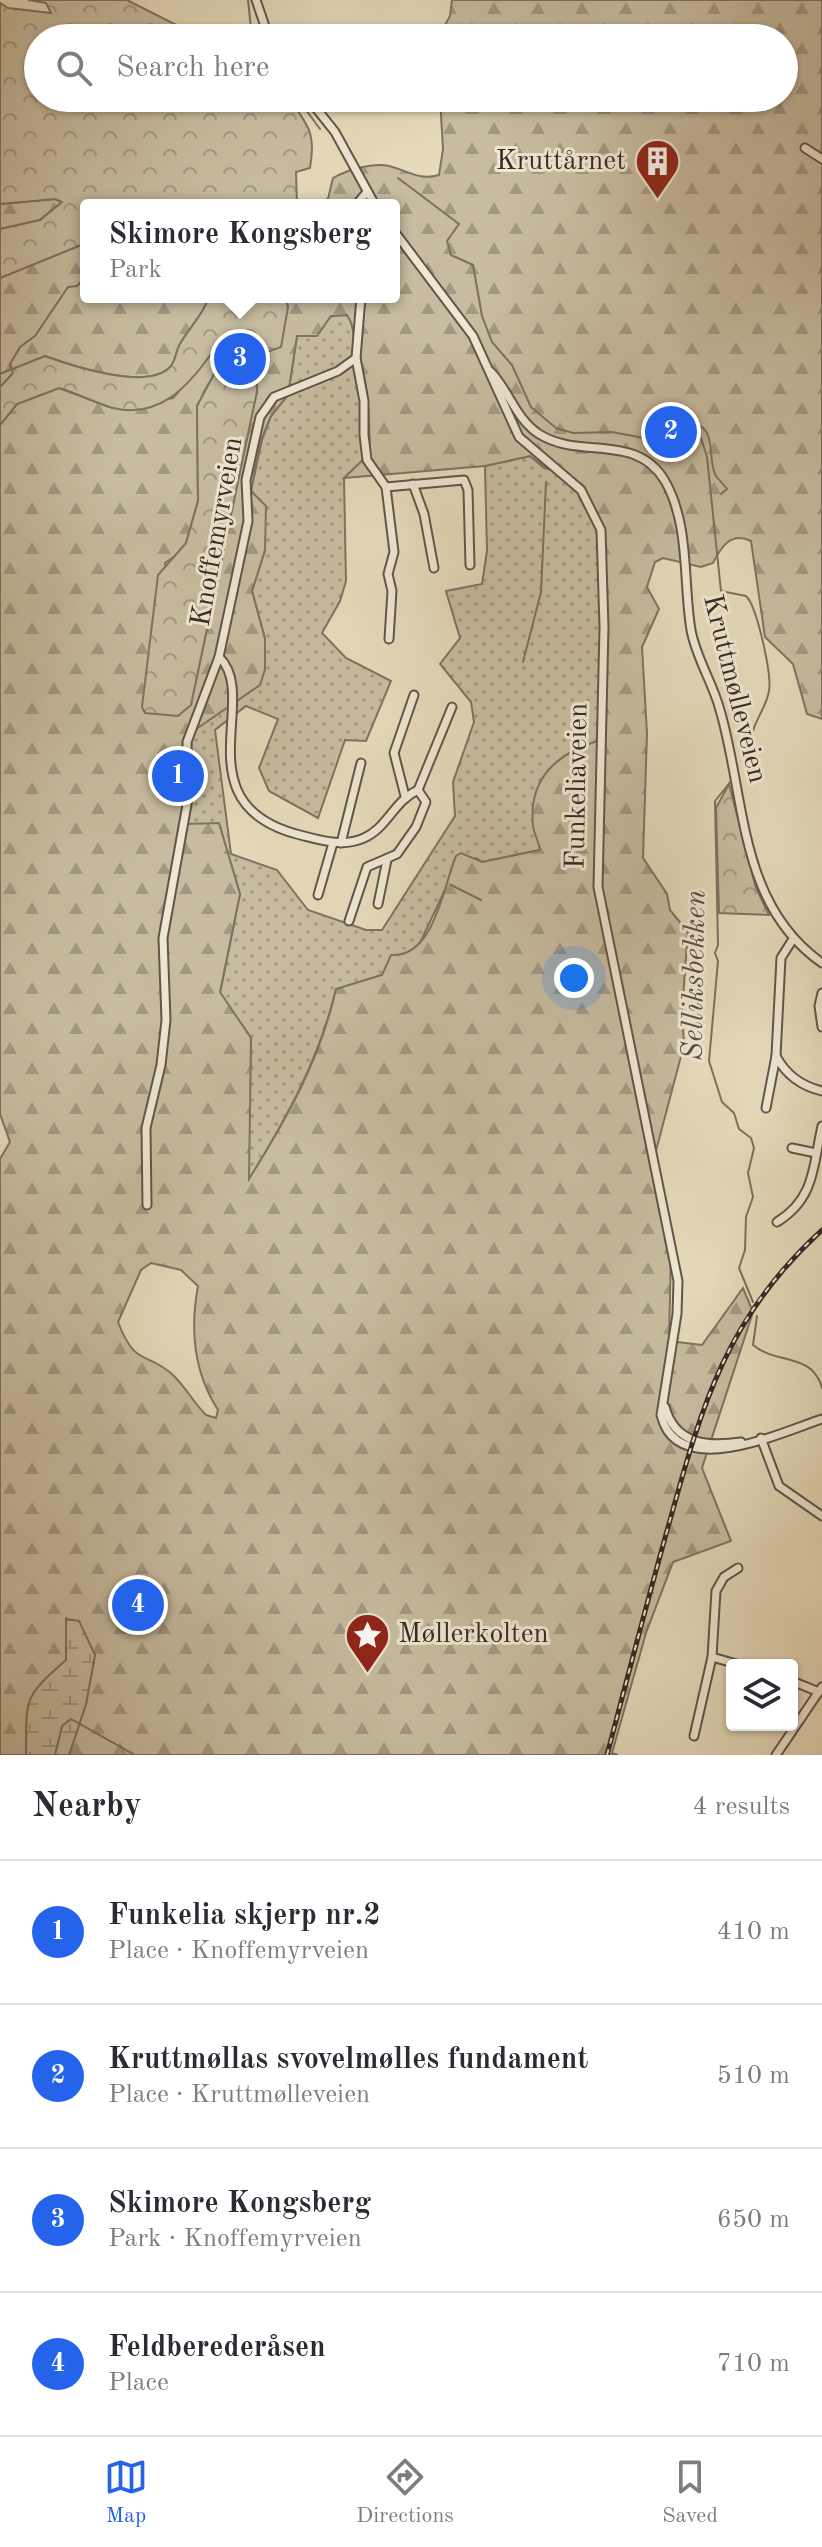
<!DOCTYPE html>
<html lang="en">
<head>
<meta charset="utf-8">
<style>
	body { margin:0; font-family:"Old Standard TT",serif; background:#f2f2f3; color:#2b2b33 }
	.controls { position:absolute; right:24px; bottom:24px; display:grid; overflow:hidden; border-radius:8px; box-shadow:0 2px 6px #0004 }
	.controls button { width:72px; height:72px; display:grid; place-items:center; padding:0; border:0; border-bottom:2px solid #e1e1e2; background:#fff; color:#2b2b33; font:40px sans-serif }
	.you { position:absolute; left:574px; top:978px; width:28px; height:28px; margin:-20px; border:6px solid #fff; border-radius:50%; background:#1a73e8; box-shadow:0 0 0 12px #1a73e833 }
	.badge { display:grid; place-items:center; width:52px; height:52px; border-radius:50%; background:#2563eb; color:#fff; font-size:26px; font-weight:700 }
	.pin { position:absolute; translate:-50% -50%; border:4px solid #fff; box-shadow:0 2px 8px #0006 }
	.popup { position:absolute; left:80px; top:199px; width:320px; height:104px; box-sizing:border-box; display:grid; place-content:center; border-radius:8px; background:#fff; filter:drop-shadow(0 2px 6px #0005); font-size:26px; white-space:nowrap; color:#7c7c81 }
	.popup b { font-size:30px; color:#2b2b33 }
	.popup::after { content:''; position:absolute; left:50%; top:100%; margin-left:-16px; border:16px solid transparent; border-top-color:#fff }
	.list { margin:0; padding:0; list-style:none }
	h2 { display:flex; justify-content:space-between; align-items:center; height:104px; margin:0; padding:0 32px; font-size:34px }
	h2 small { font-size:26px; font-weight:400; color:#7c7c81 }
	.list li { display:grid; grid-template-columns:52px 1fr auto; gap:24px; align-items:center; box-sizing:border-box; height:144px; padding:0 32px; border-top:2px solid #e1e1e2 }
	.list b { display:block; font-size:30px; white-space:nowrap }
	.list p { margin:0; font-size:26px; white-space:nowrap; color:#7c7c81 }
	.list em { font-size:26px; font-style:normal; color:#7c7c81 }
	.icon { flex:none; width:44px; height:44px; fill:none; stroke:currentColor; stroke-width:2; stroke-linecap:round; stroke-linejoin:round }
	.map { position:relative; flex:none; width:822px; height:1755px; overflow:hidden }
	.search { position:absolute; background:#fff; box-shadow:0 2px 6px #0004; left:24px; right:24px; top:24px; height:88px; display:flex; align-items:center; gap:20px; box-sizing:border-box; padding:0 28px; border-radius:44px; color:#7c7c81; font-size:30px }
	.sheet { height:680px; background:#fff }
	nav { display:flex; justify-content:space-around; align-items:center; box-sizing:border-box; height:112px; border-top:2px solid #e1e1e2; background:#fff; font-size:22px; color:#7c7c81 }
	nav a { display:grid; justify-items:center; gap:4px }
	nav .on { color:#2563eb }
	.map>svg:first-child { display:block }
	.grass { fill:url(#grass-dots); stroke:#7e7362; stroke-width:2 }
	.forest { fill:url(#forest-firs); stroke:#7e7362; stroke-width:2; fill-rule:evenodd }
	.wetland { fill:url(#wetland-marsh); stroke:#7e7362; stroke-width:2 }
	.park { fill:url(#park-crowns); stroke:#7e7362; stroke-width:2 }
	.lines { fill:none; stroke-linecap:round; stroke-linejoin:round }
	.stream { stroke:#7c705f; stroke-width:2 }
	.minor-casing { stroke:#62564a; stroke-width:11 }
	.minor { stroke:#eee7d2; stroke-width:7 }
	.rail-casing { stroke:#362a24; stroke-width:5 }
	.rail { stroke:#eee7d2; stroke-width:2; stroke-dasharray:6; stroke-linecap:butt }
	.labels { text-anchor:middle; dominant-baseline:central; stroke-width:6; stroke-linejoin:round; paint-order:stroke }
	.poi-label { font-size:28px; fill:#362a24; stroke:#eee7d2; text-anchor:end }
	.street-label { font-size:28px; fill:#362a24; stroke:#eee7d2 }
	.water-label { font-size:30px; font-style:italic; fill:#594d42; stroke:#eee7d2 }
</style>
</head>
<body>
<div class="map">
<svg width="822" height="1755" viewBox="0 0 822 1755">
	<defs>
		<pattern id="grass-dots" width="8" height="8" patternUnits="userSpaceOnUse" patternTransform="scale(2)"><rect width="8" height="8" fill="#c7bca0"/><path d="M2 2h.1M6 6h.1" fill="none" stroke="#a29982" stroke-width="1.8" stroke-linecap="round"/></pattern>
		<pattern id="forest-firs" width="22" height="20" patternUnits="userSpaceOnUse" patternTransform="scale(2)"><rect width="22" height="20" fill="#c7bca0"/><path d="M5 1l3.5 6h-7zM16 11l3.5 6h-7z" fill="#a29982"/></pattern>
		<pattern id="wetland-marsh" width="20" height="14" patternUnits="userSpaceOnUse" patternTransform="scale(2)"><rect width="20" height="14" fill="#c7bca0"/><path d="M1 5h8M5 5V1M11 12h8M15 12V8" fill="none" stroke="#a29982"/></pattern>
		<pattern id="park-crowns" width="20" height="18" patternUnits="userSpaceOnUse" patternTransform="scale(2)"><rect width="20" height="18" fill="#c7bca0"/><path d="M2 6a3 3 0 1 1 6 0M12 15a3 3 0 1 1 6 0" fill="none" stroke="#a29982"/></pattern>
	</defs>
	<rect width="100%" height="100%" fill="#e5daba"/>
	<filter id="stains"><feTurbulence type="fractalNoise" baseFrequency=".0025" numOctaves="4"/><feColorMatrix values="0 0 0 0 .2 0 0 0 0 .09 0 0 0 0 .02 0 0 0 .5 -.17"/></filter>
	<radialGradient id="worn" r=".72"><stop offset=".6" stop-color="#630" stop-opacity="0"/><stop offset="1" stop-color="#630" stop-opacity=".3"/></radialGradient>
	<path class="grass" d="M347,315C355,326 352,333 356,345C368,383 369,414 370,454L344,478L346,581L340,601L322,633L346,658L391,681L366,741L345,740L318,818L269,791L259,768L278,719L246,706L215,730L231,854L277,870L308,910L366,930H382L455,816L453,782L474,722L471,702L440,664L460,638L446,591L482,584L487,551L485,466L530,456L544,468L560,472L595,513L603,548L600,741C583,745 575,753 563,765C527,800 532,804 540,850L482,862L476,858L444,892L418,947L382,975L336,989C319,1060 286,1119 248,1181L251,1038L220,993L240,894L219,824H186L192,731L208,720L265,639L252,591L265,550L251,491L262,440L271,416L288,395L297,336L331,316Z"/>
	<g class="forest">
		<path d="M452,0H822V719L807,714L793,664L765,637L751,541C731,531 721,547 713,563L701,567L663,558L655,562L647,587L659,609L642,647L647,733L643,858L667,894L670,910L688,932L682,1010L684,1045L653,1162L671,1251L669,1341L702,1345L743,1288L753,1312L702,1468L731,1541L673,1562L646,1633L612,1753L618,1755H69L86,1704L95,1655L67,1619L66,1660C22,1699 27,1698 26,1755H0V1159L10,1142L0,1114V425L17,404L59,388L112,408L173,398L211,354L227,351L197,406L198,501L186,543L181,552L165,563L191,704L257,391L255,363L288,307L285,297H394V205H311L328,199L333,178C347,170 373,162 389,166C409,171 419,181 439,175L443,149L440,98H784V38H438L450,16ZM347,315C355,326 352,333 356,345C369,386 369,411 370,453L344,478L485,466L530,456C550,472 565,474 583,496C620,540 603,682 600,740C558,753 528,777 533,826C534,834 539,842 540,850L482,862L461,853L456,856C443,887 434,958 391,955L382,975L336,989C320,1060 287,1118 249,1179L251,1038L220,992L240,894L219,823L186,824L192,732L260,685L265,669V639L252,591L265,550L266,506L251,491L261,440L271,416L288,395L297,336H317L331,316ZM151,1263L181,1270L198,1286C190,1329 194,1373 218,1410L216,1418L206,1415C194,1403 186,1388 174,1376C147,1350 136,1369 118,1322L141,1270Z"/>
		<polygon points="55,199 62,202 40,220 0,229 0,204"/>
		<path d="M86,243V297H209C202,317 190,326 180,344C176,350 176,361 170,367C148,391 72,366 45,356L0,374V278Z"/>
	</g>
	<path class="wetland" d="M66,1619L79,1621L95,1655L86,1704L69,1755H26C27,1697 22,1699 66,1660Z"/>
	<g class="park">
		<path d="M28,0H127L202,38H38V98H289C309,127 316,133 310,168L296,172L297,205H86V243L0,278V229L40,220L62,202L55,199L0,204V3L8,8L51,13L46,3Z"/>
		<path d="M209,297H285L288,307L281,347L264,353L255,363L257,391L191,705L178,716L145,713L142,707L158,575L186,543L198,501L197,406L226,352L211,354C187,388 158,419 113,408C95,403 77,393 59,388L17,404L0,425V374L45,356C72,366 148,391 170,367C176,361 176,350 180,344C190,326 202,317 209,297Z"/>
		<polygon points="729,784 756,888 769,915 719,913 716,808"/>
	</g>
	<g class="lines">
		<g class="stream">
			<polyline points="248,0 252,38"/>
			<polyline points="297,98 320,129"/>
			<path d="M398,178L459,224L447,241L451,255L473,265L482,316L492,342L512,365L531,407L556,428L573,433L612,432L659,441L685,433L701,438L707,457L721,591L746,596C757,606 772,675 769,691C766,709 751,725 751,742"/>
			<polyline points="0,387 13,373 10,364 20,347 35,336 68,287 77,286 86,277"/>
			<path d="M680,422C721,421 706,453 715,474C717,479 724,484 727,489L721,494"/>
			<polyline points="523,662 541,592 546,482"/>
			<polyline points="731,781 715,801 718,945 715,953 718,961 709,1061 722,1102 734,1113 739,1129 751,1138 754,1148 748,1173 753,1197 746,1217 745,1250 739,1268 753,1302"/>
			<polyline points="451,885 481,900"/>
			<path d="M757,1316L753,1345C777,1365 812,1352 822,1388"/>
			<polyline points="55,1755 62,1726 71,1719 135,1755"/>
		</g>
		<defs>
			<g id="minor">
				<polyline points="256,0 269,38"/>
				<polyline points="308,98 335,132 375,205"/>
				<polyline points="805,148 822,159"/>
				<polyline points="356,205 367,192"/>
				<path d="M394,231L473,336L519,437L581,490L601,530L604,627L598,887L678,1281L677,1314L661,1415C677,1482 782,1432 822,1419"/>
				<polyline points="361,297 356,358 364,401 364,435 367,460 386,487"/>
				<path d="M491,372C509,391 516,419 539,434C580,460 636,432 665,481C690,525 683,582 691,630C696,658 713,683 720,710C746,799 738,904 822,963"/>
				<polyline points="413,484 424,514 434,568"/>
				<polyline points="386,487 464,480 468,490 470,565"/>
				<polyline points="386,487 394,552 388,574 392,591 389,639"/>
				<path d="M219,657C262,697 178,807 304,836C323,841 344,847 364,838C387,828 394,801 418,790L452,707"/>
				<polyline points="405,796 394,753 414,695"/>
				<polyline points="341,843 361,763"/>
				<polyline points="318,895 333,843"/>
				<polyline points="378,904 387,860"/>
				<polyline points="349,921 367,867 397,854 416,827 426,802 418,790"/>
				<polyline points="822,993 819,1006 822,1027"/>
				<path d="M776,1056C786,1075 801,1086 822,1091"/>
				<polyline points="766,1108 776,1056 781,958 793,939"/>
				<polyline points="792,1148 816,1153"/>
				<polyline points="147,1205 146,1128 161,1065 166,1020 163,938 188,799 187,742 219,657 248,521 246,480 260,417 274,397 338,371 356,358"/>
				<path d="M777,1222C815,1199 813,1166 822,1126"/>
				<path d="M665,1407C675,1444 707,1447 741,1442"/>
				<polyline points="761,1438 779,1486 822,1516"/>
				<polyline points="712,1657 740,1665"/>
				<polyline points="792,1681 819,1692"/>
				<polyline points="694,1736 712,1657 716,1591 724,1577 738,1568"/>
				<polyline points="776,1755 822,1687"/>
			</g>
		</defs>
		<use href="#minor" class="minor-casing"/>
		<use href="#minor" class="minor"/>
		<defs>
			<path id="rail" d="M607,1755C626,1683 645,1610 665,1538C700,1413 722,1321 822,1230"/>
		</defs>
		<use href="#rail" class="rail-casing"/>
		<use href="#rail" class="rail"/>
	</g>
	<defs>
		<symbol id="building-pin" viewBox="-11 -11 22 30"><path d="M0 17L-7.5 6A9.5 9.5 0 1 1 7.5 6Z" fill="#8f2418" stroke="#eee7d2"/><path d="M-4-6H4V6H1V3H-1V6H-4ZM-2.5-4.3h1.7v1.8h-1.7ZM.8-4.3h1.7v1.8H.8ZM-2.5-1h1.7V.8h-1.7ZM.8-1h1.7V.8H.8Z" fill="#fff"/></symbol>
		<symbol id="sight-pin" viewBox="-11 -11 22 30"><path d="M0 17L-7.5 6A9.5 9.5 0 1 1 7.5 6Z" fill="#8f2418" stroke="#eee7d2"/><path d="M0-6L1.8-2.2L6-1.7L2.9 1.2L3.7 5.4L0 3.3L-3.7 5.4L-2.9 1.2L-6-1.7L-1.8-2.2Z" fill="#fff"/></symbol>
	</defs>
	<g fill-rule="evenodd">
		<use href="#building-pin" x="632" y="136" width="51" height="69"/>
		<use href="#sight-pin" x="342" y="1610" width="51" height="69"/>
	</g>
	<g class="labels">
		<g class="poi-label">
			<text x="626" y="162">Kruttårnet</text>
			<text x="398" y="1635" text-anchor="start">Møllerkolten</text>
		</g>
		<g class="street-label">
			<text transform="translate(218 532) rotate(-80)">Knoffemyrveien</text>
			<text transform="translate(734 689) rotate(76)">Kruttmølleveien</text>
			<text transform="translate(578 786) rotate(-89)">Funkeliaveien</text>
		</g>
		<g class="water-label">
			<text transform="translate(695 975) rotate(-89)">Selliksbekken</text>
		</g>
	</g>
	<rect width="100%" height="100%" filter="url(#stains)"/>
	<rect width="100%" height="100%" fill="url(#worn)"/>
</svg>
<div class="controls">
<button><svg class="icon" aria-label="layers" viewBox="0 0 24 24"><path d="M12 4l9 5-9 5-9-5zM3 14l9 5 9-5"/></svg></button>
</div>
<div class="you"></div>
<div class="pin badge" style="left:178px;top:776px">1</div>
<div class="pin badge" style="left:671px;top:432px">2</div>
<div class="pin badge" style="left:240px;top:359px">3</div>
<div class="popup"><b>Skimore Kongsberg</b>Park</div>
<div class="pin badge" style="left:138px;top:1605px">4</div>
<div class="search"><svg class="icon" aria-label="search" viewBox="0 0 24 24"><circle cx="10" cy="10" r="6"/><path d="M15 15l6 6"/></svg>Search here</div>
</div>
<section class="sheet">
<h2>Nearby<small>4 results</small></h2>
<ul class="list">
<li><span class="badge">1</span><div><b>Funkelia skjerp nr.2</b><p>Place · Knoffemyrveien</p></div><em>410 m</em></li>
<li><span class="badge">2</span><div><b>Kruttmøllas svovelmølles fundament</b><p>Place · Kruttmølleveien</p></div><em>510 m</em></li>
<li><span class="badge">3</span><div><b>Skimore Kongsberg</b><p>Park · Knoffemyrveien</p></div><em>650 m</em></li>
<li><span class="badge">4</span><div><b>Feldberederåsen</b><p>Place</p></div><em>710 m</em></li>
</ul>
</section>
<nav>
<a class="on"><svg class="icon" aria-label="map" viewBox="0 0 24 24"><path d="M3 6l6-2 6 2 6-2v14l-6 2-6-2-6 2zM9 4v14M15 6v14"/></svg>Map</a>
<a><svg class="icon" aria-label="directions" viewBox="0 0 24 24"><path d="M12 3l9 9-9 9-9-9zM9 14v-3h6M13 9l2 2-2 2"/></svg>Directions</a>
<a><svg class="icon" aria-label="saved" viewBox="0 0 24 24"><path d="M7 4h10v16l-5-4-5 4z"/></svg>Saved</a>
</nav>
</body>
</html>
